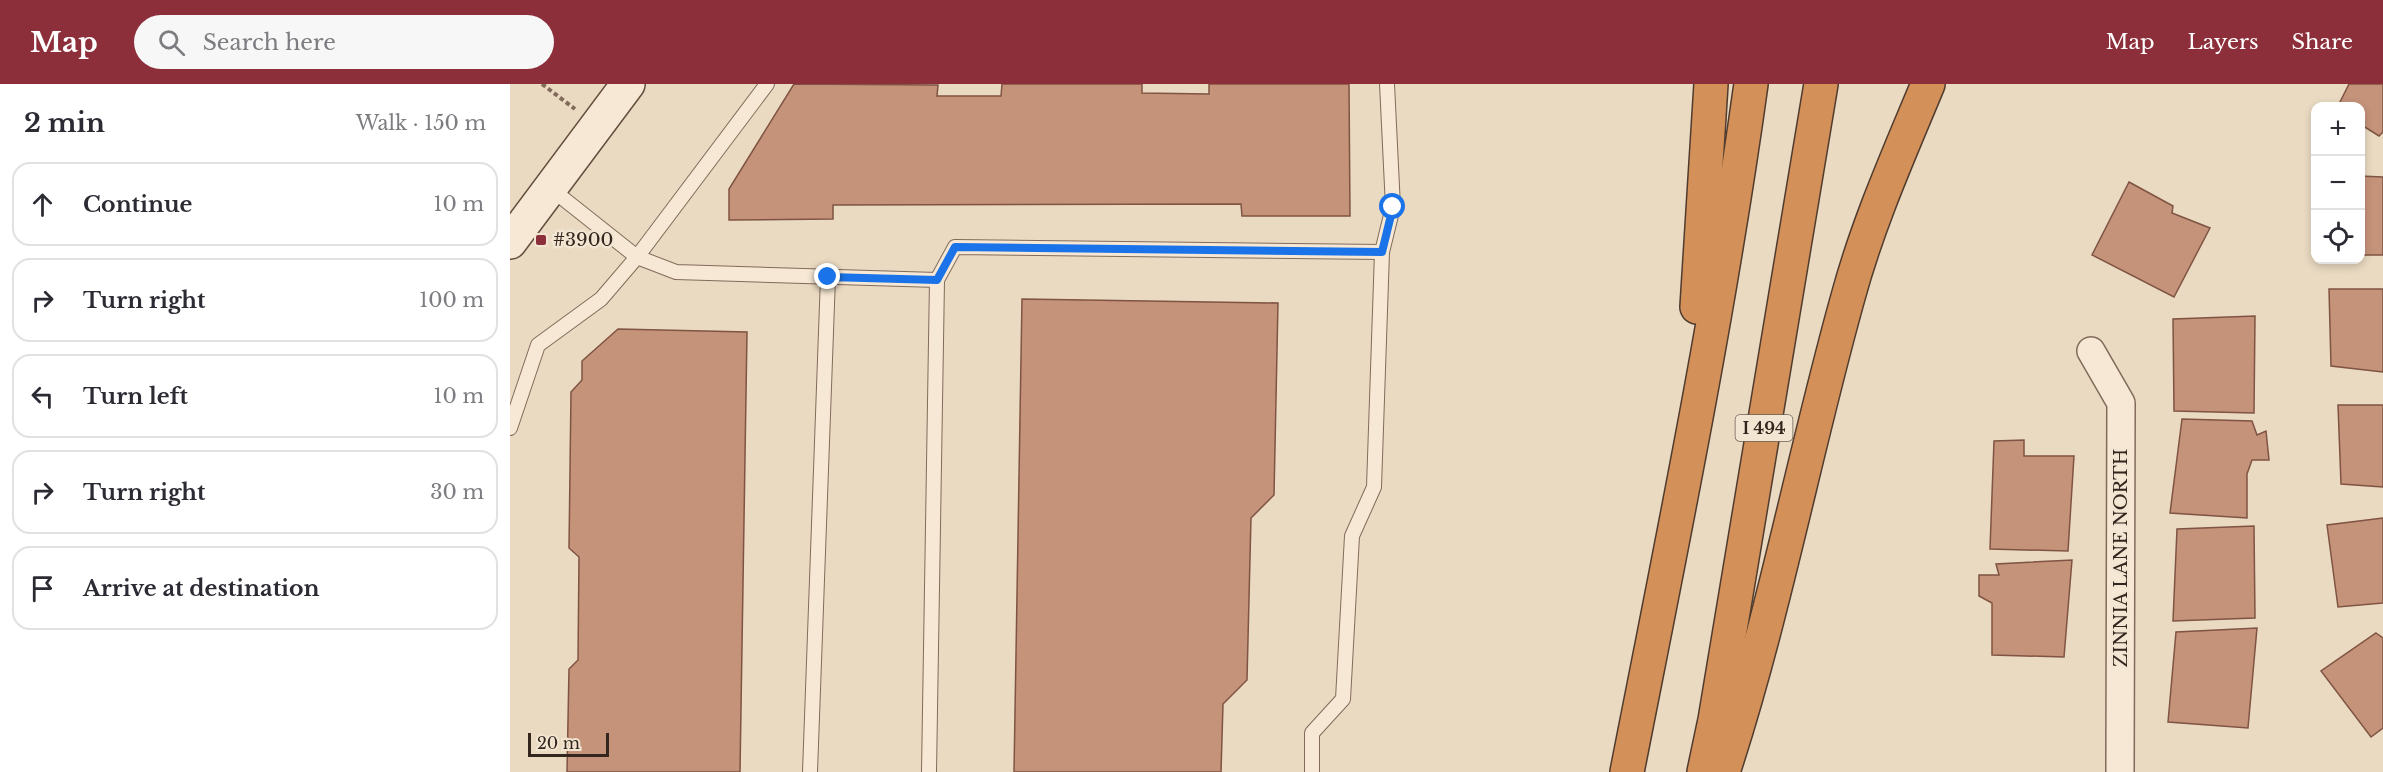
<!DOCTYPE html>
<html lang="en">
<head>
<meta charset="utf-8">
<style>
	body { margin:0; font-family:"Libre Baskerville",serif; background:#f7f7f7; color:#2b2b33 }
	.controls { position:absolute; right:18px; top:18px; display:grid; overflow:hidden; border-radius:12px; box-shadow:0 3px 9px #0003 }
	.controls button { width:54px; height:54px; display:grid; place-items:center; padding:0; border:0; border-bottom:2px solid #e1e1e2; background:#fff; color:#2b2b33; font:30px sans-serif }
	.scale { position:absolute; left:18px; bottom:15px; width:81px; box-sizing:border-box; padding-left:6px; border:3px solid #33261e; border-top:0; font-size:16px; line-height:21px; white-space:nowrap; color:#33261e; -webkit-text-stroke:4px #f2e5d1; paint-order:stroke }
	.stop { position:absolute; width:18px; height:18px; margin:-14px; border:4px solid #1a73e8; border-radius:50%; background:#fff }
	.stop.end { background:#1a73e8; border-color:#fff; box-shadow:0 2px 6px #0008 }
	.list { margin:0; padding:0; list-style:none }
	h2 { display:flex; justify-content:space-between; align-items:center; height:78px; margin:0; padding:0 24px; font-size:26px }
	h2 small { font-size:20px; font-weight:400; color:#7c7c81 }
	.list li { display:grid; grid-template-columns:39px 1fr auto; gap:18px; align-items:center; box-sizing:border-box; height:84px; margin:0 12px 12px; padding:0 12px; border:2px solid #e1e1e2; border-radius:18px }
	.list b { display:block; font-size:22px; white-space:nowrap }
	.list em { font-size:20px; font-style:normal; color:#7c7c81 }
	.icon { flex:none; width:33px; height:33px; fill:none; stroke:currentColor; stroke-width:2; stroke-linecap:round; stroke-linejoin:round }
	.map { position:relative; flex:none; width:1873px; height:688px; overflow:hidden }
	header { display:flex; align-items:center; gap:36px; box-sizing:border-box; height:84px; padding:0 30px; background:#8c2f3a; color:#fff }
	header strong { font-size:28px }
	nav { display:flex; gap:33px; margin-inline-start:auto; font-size:21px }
	.search { width:420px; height:54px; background:#f7f7f7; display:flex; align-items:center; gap:15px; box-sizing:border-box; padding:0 21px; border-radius:33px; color:#7c7c81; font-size:22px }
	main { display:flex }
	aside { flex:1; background:#fff }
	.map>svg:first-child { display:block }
	.building { fill:#c5927a; stroke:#7f5442; stroke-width:1.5 }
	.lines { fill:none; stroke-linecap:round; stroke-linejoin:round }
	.lane-casing { stroke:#826b5b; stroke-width:16 }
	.street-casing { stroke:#826b5b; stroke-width:30 }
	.secondary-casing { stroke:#644d3e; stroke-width:36 }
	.highway-casing { stroke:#503b2f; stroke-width:36 }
	.path { stroke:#826b5b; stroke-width:4; stroke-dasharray:4.5 3; stroke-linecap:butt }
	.lane { stroke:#f6e8d4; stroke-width:14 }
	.street { stroke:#f6e8d4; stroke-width:27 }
	.secondary { stroke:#f6e8d4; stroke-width:33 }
	.highway { stroke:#d39058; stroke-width:33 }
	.route { stroke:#1a73e8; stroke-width:8 }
	.poi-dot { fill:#8c2f3a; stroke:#f2e5d1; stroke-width:2 }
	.labels { text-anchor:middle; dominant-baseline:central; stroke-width:5; stroke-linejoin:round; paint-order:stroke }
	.shield { fill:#f2e5d1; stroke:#6c5f54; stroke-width:1.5 }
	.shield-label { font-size:16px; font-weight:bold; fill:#33261e }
	.poi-label { font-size:18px; fill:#33261e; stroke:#f2e5d1; text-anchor:start }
	.street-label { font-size:18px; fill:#33261e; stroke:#f2e5d1 }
</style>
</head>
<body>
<header>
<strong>Map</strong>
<div class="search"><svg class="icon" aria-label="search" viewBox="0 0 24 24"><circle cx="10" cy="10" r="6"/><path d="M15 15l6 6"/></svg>Search here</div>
<nav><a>Map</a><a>Layers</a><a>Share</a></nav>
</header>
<main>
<aside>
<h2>2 min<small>Walk · 150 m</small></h2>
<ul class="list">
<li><svg class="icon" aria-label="ahead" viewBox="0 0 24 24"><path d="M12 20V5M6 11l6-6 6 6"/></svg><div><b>Continue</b></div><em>10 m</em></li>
<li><svg class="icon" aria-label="right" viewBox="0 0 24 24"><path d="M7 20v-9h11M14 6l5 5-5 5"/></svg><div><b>Turn right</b></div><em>100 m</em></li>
<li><svg class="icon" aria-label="left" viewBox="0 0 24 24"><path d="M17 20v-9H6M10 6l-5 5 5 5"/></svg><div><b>Turn left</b></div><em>10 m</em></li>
<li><svg class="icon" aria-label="right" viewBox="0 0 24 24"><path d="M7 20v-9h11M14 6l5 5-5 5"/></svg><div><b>Turn right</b></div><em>30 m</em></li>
<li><svg class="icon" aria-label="arrive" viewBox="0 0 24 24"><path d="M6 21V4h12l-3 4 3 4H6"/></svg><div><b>Arrive at destination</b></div></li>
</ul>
</aside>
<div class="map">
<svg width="1873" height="688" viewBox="0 0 1873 688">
	<rect width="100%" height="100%" fill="#eadac2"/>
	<g class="building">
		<polygon points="284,0 428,1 427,12 491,12 492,0 632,0 632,9 699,10 699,0 839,0 840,132 732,132 731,120 323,121 323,135 219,136 219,105"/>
		<polygon points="1839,0 1873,0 1873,48 1869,52 1850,40 1850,22 1828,22"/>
		<polygon points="1850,92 1873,93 1873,171 1850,171"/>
		<polygon points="1619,98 1663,122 1662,129 1700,144 1664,213 1582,171"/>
		<polygon points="1819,205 1873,205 1873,288 1821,282"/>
		<polygon points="512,215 768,219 764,411 741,434 737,596 713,620 711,688 504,688"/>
		<polygon points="1745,232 1744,329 1664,327 1663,235"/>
		<polygon points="108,245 237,248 230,688 57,688 59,585 68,576 69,473 59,464 61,308 72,296 72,277"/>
		<polygon points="1828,321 1873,321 1873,403 1831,400"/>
		<polygon points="1672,335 1742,337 1747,351 1756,347 1759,376 1742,376 1737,390 1737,434 1660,429"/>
		<polygon points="1514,356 1514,372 1564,372 1558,467 1480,465 1484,357"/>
		<polygon points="1873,434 1873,519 1828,523 1817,441"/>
		<polygon points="1744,442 1745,534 1663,537 1667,445"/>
		<polygon points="1562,476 1554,573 1482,571 1482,519 1469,512 1469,491 1489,491 1486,480"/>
		<polygon points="1747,544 1738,644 1658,638 1666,548"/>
		<polygon points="1866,549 1873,554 1873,644 1861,653 1811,587"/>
	</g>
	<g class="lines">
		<defs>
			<g id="lane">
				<polyline points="40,104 127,173 166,188 427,196 445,163 872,168"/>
				<polyline points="0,344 28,261 91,215 127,173 257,0"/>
				<polyline points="300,688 318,193"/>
				<polyline points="419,688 427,196"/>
				<polyline points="802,688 802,649 833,615 842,452 864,403 872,168 883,123 877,0"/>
			</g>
			<polyline id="street" points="1581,267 1611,319 1610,688"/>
			<polyline id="secondary" points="0,158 118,0"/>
			<g id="highway">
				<polyline points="1187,223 1201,0"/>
				<path d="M1117,688C1162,459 1209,231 1241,0"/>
				<polyline points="1194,688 1205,636 1311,0"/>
				<path d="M1213,688C1264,532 1294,370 1338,213C1358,139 1389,70 1418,0"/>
			</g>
		</defs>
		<use href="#lane" class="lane-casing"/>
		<use href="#street" class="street-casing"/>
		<use href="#secondary" class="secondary-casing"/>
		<use href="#highway" class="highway-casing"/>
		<polyline class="path" points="32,0 65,25"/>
		<use href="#lane" class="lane"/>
		<use href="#street" class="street"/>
		<use href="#secondary" class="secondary"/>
		<use href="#highway" class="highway"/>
	</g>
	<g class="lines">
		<polyline class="route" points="318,193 427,196 445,163 872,168 883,123"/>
	</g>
	<rect class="poi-dot" x="25" y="150" width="12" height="12" rx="3"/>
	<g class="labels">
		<rect class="shield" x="1225.5" y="331" width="57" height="26" rx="4.5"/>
		<g class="shield-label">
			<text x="1254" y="344">I 494</text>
		</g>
		<g class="poi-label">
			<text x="43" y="156">#3900</text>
		</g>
		<g class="street-label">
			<text transform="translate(1611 474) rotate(-90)">ZINNIA LANE NORTH</text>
		</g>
	</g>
</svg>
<div class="controls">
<button>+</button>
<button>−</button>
<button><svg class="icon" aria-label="locate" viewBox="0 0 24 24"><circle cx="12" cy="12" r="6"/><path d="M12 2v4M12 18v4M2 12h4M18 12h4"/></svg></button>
</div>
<div class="scale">20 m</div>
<div class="stop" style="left:883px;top:123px"></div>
<div class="stop end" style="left:318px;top:193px"></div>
</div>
</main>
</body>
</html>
